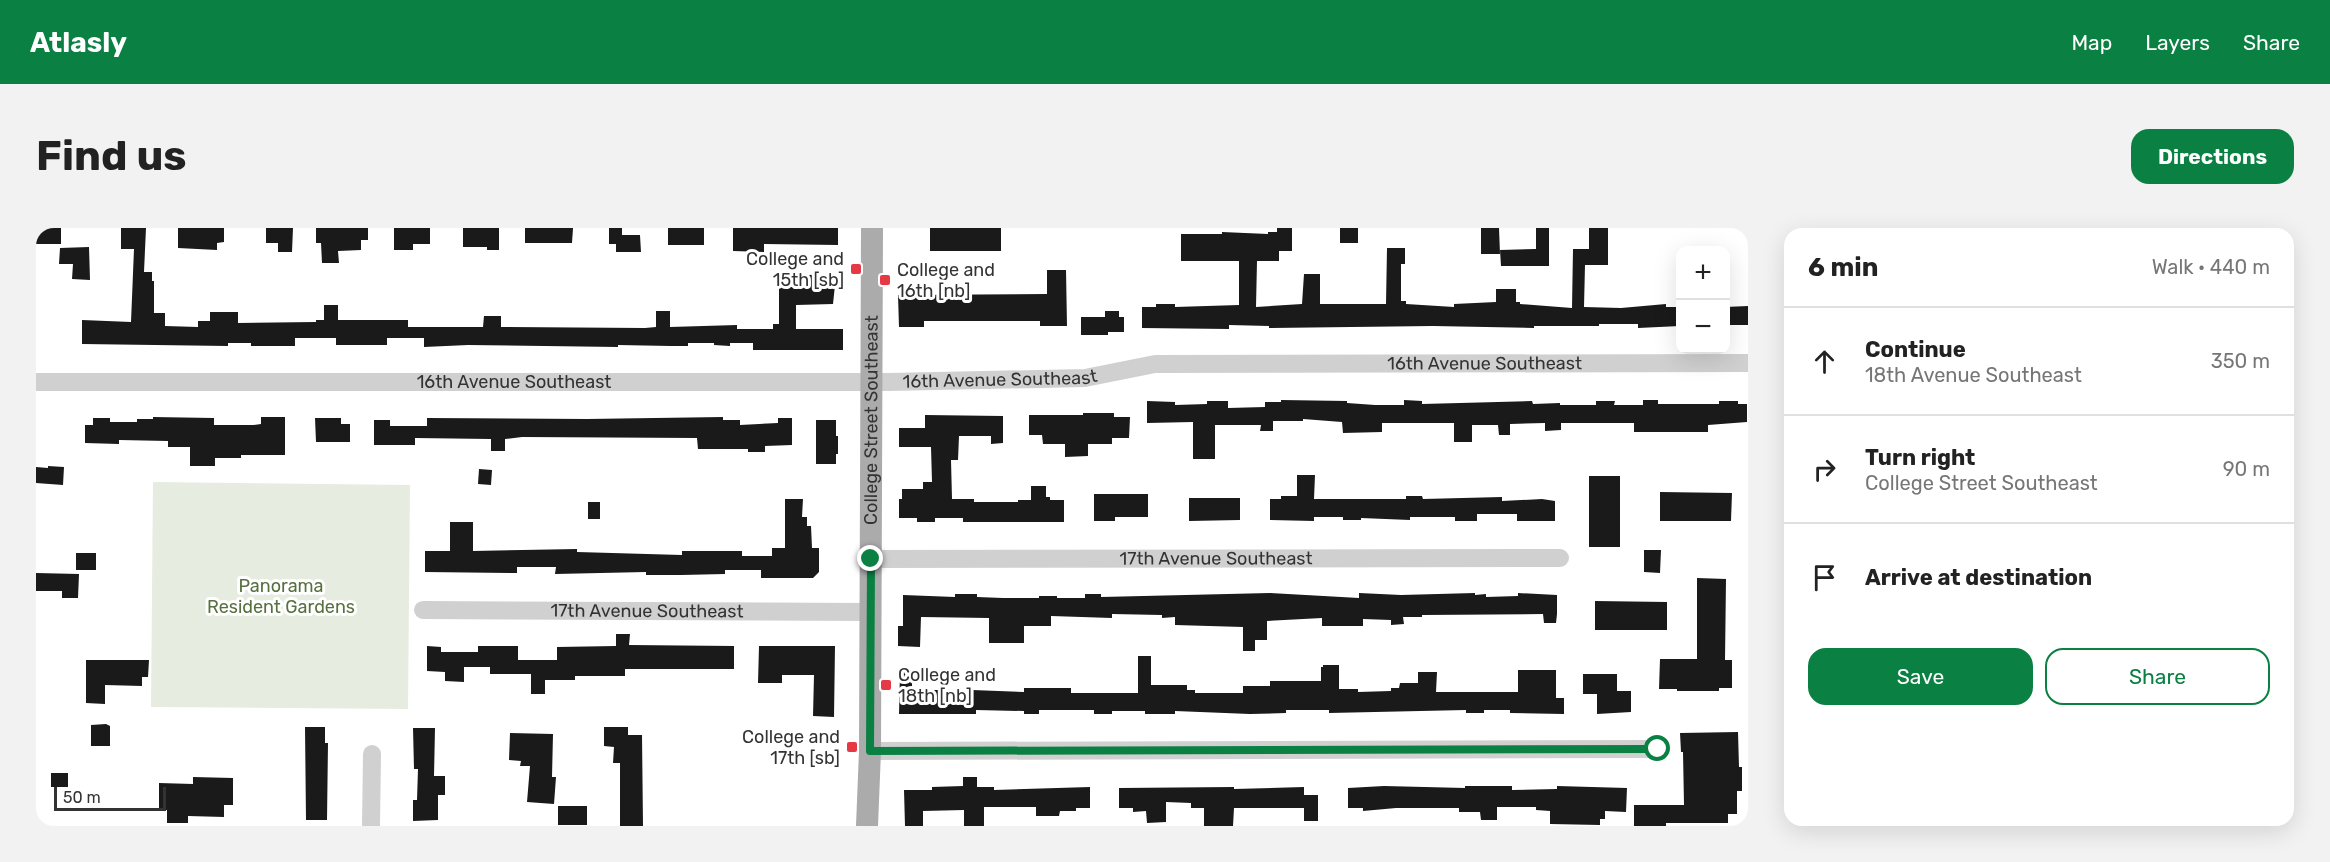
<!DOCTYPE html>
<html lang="en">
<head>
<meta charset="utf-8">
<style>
	body { margin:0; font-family:Rubik,sans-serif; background:#f2f2f2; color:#222 }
	.controls { position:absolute; right:18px; top:18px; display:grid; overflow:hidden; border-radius:12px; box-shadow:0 6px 24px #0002 }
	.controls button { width:54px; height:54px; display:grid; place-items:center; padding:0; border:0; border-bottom:2px solid #e0e0e0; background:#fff; color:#222; font:30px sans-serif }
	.scale { position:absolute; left:18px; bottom:15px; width:112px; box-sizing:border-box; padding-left:6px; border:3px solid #333; border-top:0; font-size:16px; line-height:21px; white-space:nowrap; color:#333; -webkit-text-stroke:4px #fff; paint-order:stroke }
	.stop { position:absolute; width:18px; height:18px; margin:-14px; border:4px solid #0b8043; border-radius:50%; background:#fff }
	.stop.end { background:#0b8043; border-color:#fff; box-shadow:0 2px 6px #0008 }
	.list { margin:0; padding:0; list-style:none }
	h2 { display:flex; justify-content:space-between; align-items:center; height:78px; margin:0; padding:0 24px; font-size:26px }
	h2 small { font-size:20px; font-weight:400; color:#767676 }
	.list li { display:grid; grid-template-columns:39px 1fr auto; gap:18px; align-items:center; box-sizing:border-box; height:108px; padding:0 24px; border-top:2px solid #e0e0e0 }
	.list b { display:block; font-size:22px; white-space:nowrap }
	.list p { margin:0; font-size:20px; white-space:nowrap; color:#767676 }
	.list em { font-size:20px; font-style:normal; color:#767676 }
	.actions { display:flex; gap:12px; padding:18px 24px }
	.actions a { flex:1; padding:14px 0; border:2px solid #0b8043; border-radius:18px; text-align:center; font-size:21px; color:#0b8043 }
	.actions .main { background:#0b8043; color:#fff }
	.icon { flex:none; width:33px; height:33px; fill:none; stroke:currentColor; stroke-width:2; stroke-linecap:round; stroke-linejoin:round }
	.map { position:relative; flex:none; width:1712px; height:598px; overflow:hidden; border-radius:18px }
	header { display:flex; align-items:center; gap:36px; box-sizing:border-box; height:84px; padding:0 30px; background:#0b8043; color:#fff }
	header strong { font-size:28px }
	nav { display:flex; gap:33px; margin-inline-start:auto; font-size:21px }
	.intro { display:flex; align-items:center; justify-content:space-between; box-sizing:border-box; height:144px; padding:0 36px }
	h1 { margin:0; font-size:42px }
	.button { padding:15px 27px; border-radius:18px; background:#0b8043; color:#fff; font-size:21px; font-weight:700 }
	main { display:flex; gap:36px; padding:0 36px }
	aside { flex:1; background:#fff; border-radius:18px; box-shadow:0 6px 24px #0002 }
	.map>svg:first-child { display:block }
	.green { fill:#e6ecdf }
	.building { fill:#1a1a1a }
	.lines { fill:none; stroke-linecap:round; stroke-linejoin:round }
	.minor { stroke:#d0d0d0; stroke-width:18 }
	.major { stroke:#ababab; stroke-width:22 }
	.route { stroke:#0b8043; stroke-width:8 }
	.poi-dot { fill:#e63946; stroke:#fff; stroke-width:2 }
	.labels { text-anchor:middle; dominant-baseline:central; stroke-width:6; stroke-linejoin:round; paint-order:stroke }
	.poi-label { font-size:18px; fill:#333; stroke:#fff; text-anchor:end }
	.street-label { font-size:18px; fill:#333; stroke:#fff }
	.park-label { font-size:18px; fill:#56703f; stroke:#fff }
</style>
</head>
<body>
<header>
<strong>Atlasly</strong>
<nav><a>Map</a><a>Layers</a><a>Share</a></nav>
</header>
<div class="intro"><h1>Find us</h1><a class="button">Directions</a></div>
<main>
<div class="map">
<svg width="1712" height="598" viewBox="0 0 1712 598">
	<rect width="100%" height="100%" fill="#fff"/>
	<polygon class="green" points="117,254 374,257 372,481 115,479"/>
	<g class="building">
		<rect x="0" y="0" width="25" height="16"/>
		<polygon points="85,0 110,0 108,44 116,44 116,53 118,53 118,85 129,85 129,98 162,99 162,93 174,93 174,84 202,84 202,95 280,94 280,92 288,92 288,77 302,77 302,92 372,92 372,99 447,99 448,88 465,88 465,99 609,100 620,99 620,83 634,83 634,99 701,97 701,101 737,101 737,96 743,96 743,59 772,59 772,47 797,46 797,57 799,57 797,76 760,77 760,101 807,101 807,122 717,122 717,115 694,115 694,118 678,117 678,115 652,115 652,118 635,118 582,117 582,119 432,117 388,119 388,110 351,110 351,117 300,117 300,110 259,110 259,118 215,118 215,115 192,115 192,118 46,116 46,92 95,94 98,21 85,21"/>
		<polygon points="142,0 188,0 188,14 181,15 181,22 142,20"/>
		<polygon points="230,0 257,0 256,24 242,24 242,15 230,15"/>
		<polygon points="280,0 332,0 332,12 325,12 325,22 302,23 303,35 286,35 285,15 280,15"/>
		<polygon points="358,0 394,0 394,16 377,16 377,22 358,22"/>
		<polygon points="427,0 463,0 463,22 451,22 451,19 427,19"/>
		<polygon points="489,0 537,0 536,15 489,15"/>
		<polygon points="573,0 586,0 586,7 604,7 605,24 580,24 580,16 573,16"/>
		<rect x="632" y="0" width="36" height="17"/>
		<polygon points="697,0 802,0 802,17 728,16 728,24 697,23"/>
		<rect x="894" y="0" width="71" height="23"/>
		<polygon points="1241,0 1256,0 1256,23 1243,23 1243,33 1221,33 1220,79 1266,76 1268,46 1284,46 1284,76 1350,76 1351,20 1369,20 1369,36 1365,36 1365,73 1370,73 1370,76 1418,79 1418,76 1460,74 1460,61 1480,61 1480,74 1484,74 1484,76 1536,80 1537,21 1553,21 1553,0 1572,0 1572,37 1549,37 1548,79 1585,80 1630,76 1630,79 1644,79 1644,98 1602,100 1602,96 1563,96 1563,98 1498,98 1498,100 1397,98 1233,100 1233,98 1193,97 1193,101 1106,100 1106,79 1120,79 1120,76 1139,76 1139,79 1203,77 1203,33 1145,33 1145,6 1186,6 1186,4 1232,6 1232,4 1241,4"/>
		<rect x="1304" y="0" width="18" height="15"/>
		<polygon points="1445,0 1463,0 1464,26 1445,26"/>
		<polygon points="1500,0 1513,0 1513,38 1465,38 1464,22 1500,21"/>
		<polygon points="53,19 54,52 36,51 37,36 23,36 24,20"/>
		<polygon points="1011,42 1030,42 1031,98 1004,98 1004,93 888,93 888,99 863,99 862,67 1011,66"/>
		<polygon points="1712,78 1712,97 1689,97 1689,79"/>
		<polygon points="1069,83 1083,83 1083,89 1088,89 1088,104 1072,104 1072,107 1045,107 1045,89 1069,89"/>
		<polygon points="1245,172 1311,173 1311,175 1339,177 1368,177 1368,172 1386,173 1386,176 1496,173 1497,176 1524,175 1524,177 1560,177 1560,173 1579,173 1578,177 1607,177 1607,172 1622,172 1622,176 1683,176 1683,173 1702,173 1702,176 1711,176 1711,194 1672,197 1672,204 1598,204 1598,195 1525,195 1525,202 1509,203 1509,195 1474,196 1474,207 1463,207 1462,197 1436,197 1436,214 1418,214 1418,195 1346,195 1346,204 1307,205 1306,194 1267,191 1267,193 1237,193 1237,203 1224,203 1225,197 1179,197 1179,231 1157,231 1157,194 1111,195 1111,173 1139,174 1139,177 1171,176 1171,173 1192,173 1192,180 1229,179 1229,174 1245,174"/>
		<polygon points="1047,185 1078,185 1078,189 1094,189 1093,210 1076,210 1076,216 1052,216 1052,228 1029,229 1029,216 1007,216 1006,207 993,207 993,187 1047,187"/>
		<polygon points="889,187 967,188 967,215 955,216 955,208 923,208 922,232 915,232 916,271 938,271 938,274 982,274 982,272 995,272 995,258 1010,258 1010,269 1014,269 1014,272 1028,272 1028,294 927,294 927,290 899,290 899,294 881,294 881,290 863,290 863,271 866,271 866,261 887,261 887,254 896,254 895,219 863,219 863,200 889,200"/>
		<polygon points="117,189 178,190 178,197 217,197 225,196 225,189 249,189 249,227 205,227 205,230 179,230 179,238 154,238 154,219 132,219 132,213 83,212 83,216 49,215 49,197 57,197 57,190 74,190 74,194 101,194 101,191 117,191"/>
		<polygon points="687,189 687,192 704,192 704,197 742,195 742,190 756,190 756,217 729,218 729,224 712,224 712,221 662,221 661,210 486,209 469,211 469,223 455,223 455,211 379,210 379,217 338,217 338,192 354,192 354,198 391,198 391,190 551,191"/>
		<polygon points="279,190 305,190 305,196 314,196 314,214 280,214"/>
		<polygon points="780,192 800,192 800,208 802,208 802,226 800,226 800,236 780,236"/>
		<polygon points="12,238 28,239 27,257 0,255 0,239 12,240"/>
		<polygon points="443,241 456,242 455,257 442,256"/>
		<polygon points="1261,247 1279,247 1278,271 1370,271 1370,268 1386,268 1387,271 1466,269 1466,273 1506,271 1519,273 1519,293 1481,293 1481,286 1441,286 1441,293 1419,293 1419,289 1374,289 1374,292 1325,290 1325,292 1307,292 1307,289 1278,289 1278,293 1234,292 1234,271 1245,271 1245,268 1261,268"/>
		<rect x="1553" y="248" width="31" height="71"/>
		<polygon points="1624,264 1696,265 1695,293 1624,293"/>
		<polygon points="1058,266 1112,266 1112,289 1079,289 1079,293 1058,293"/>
		<polygon points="1153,270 1204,270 1204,292 1153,293"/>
		<polygon points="749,271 767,271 766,289 771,289 771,298 775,298 776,320 783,320 783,344 777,350 725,350 725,342 689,342 689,346 645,347 610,347 610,344 519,346 520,339 481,339 481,345 389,344 389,323 414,323 414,294 437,294 437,323 541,321 541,324 646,327 646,323 706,323 706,328 736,328 736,320 749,320"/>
		<rect x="552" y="274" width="12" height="17"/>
		<polygon points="1608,322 1625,322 1624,345 1608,344"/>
		<rect x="40" y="325" width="20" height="17"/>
		<polygon points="0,345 43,346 42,370 26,370 26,363 0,363"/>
		<polygon points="1661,350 1690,351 1689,432 1696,432 1696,460 1683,460 1683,463 1641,463 1641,461 1623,461 1624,431 1661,431"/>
		<polygon points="1234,365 1323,370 1323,365 1365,367 1439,365 1439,367 1450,366 1450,369 1482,368 1482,365 1521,367 1521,386 1520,395 1508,395 1507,386 1386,387 1386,389 1367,389 1368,396 1355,397 1355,392 1327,391 1327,398 1286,398 1286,390 1231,393 1231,412 1219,412 1219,423 1207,423 1207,399 1139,397 1139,389 1126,390 1126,387 1076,386 1076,390 1015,388 1015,398 988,398 988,415 953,415 953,390 885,389 884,419 862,418 862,398 867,398 867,367 919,369 919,366 941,366 941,369 967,370 1003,370 1003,368 1021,368 1021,370 1049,370 1049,366 1065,366 1065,369"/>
		<polygon points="1559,373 1631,374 1631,402 1559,402"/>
		<polygon points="580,406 594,406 593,417 698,418 698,441 589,441 589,448 539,448 539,452 509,452 509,466 495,466 495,446 454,446 454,439 428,439 428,454 409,453 409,444 391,443 391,418 405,419 405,424 442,424 442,418 482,418 482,432 521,432 521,419 580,418"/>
		<polygon points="723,418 799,418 798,489 777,488 778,447 746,447 746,455 722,455"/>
		<polygon points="1102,428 1115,428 1115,457 1151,457 1151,462 1159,462 1159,465 1207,465 1207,458 1234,458 1234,453 1285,453 1285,439 1287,439 1287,437 1303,437 1303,461 1322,461 1322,464 1355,463 1355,460 1363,460 1364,455 1382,455 1382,444 1401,444 1400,464 1482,464 1482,442 1520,442 1520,470 1528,470 1528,486 1474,485 1474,482 1448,482 1448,485 1430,485 1430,482 1293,485 1293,482 1250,482 1250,485 1214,486 1139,483 1139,486 1109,486 1109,483 1076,483 1076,486 1058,486 1058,482 1003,482 1003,486 988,486 988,483 940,482 940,486 863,486 864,444 876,444 876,460 893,460 893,462 909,462 909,465 936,465 936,462 988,464 988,460 1035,460 1035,465 1102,465"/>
		<polygon points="50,432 113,432 112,449 106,449 106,458 69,457 69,476 50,475"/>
		<polygon points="1547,446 1581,446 1581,463 1595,463 1595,484 1561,486 1561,466 1547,466"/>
		<polygon points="70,496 74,498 74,518 55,518 55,497"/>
		<polygon points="269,499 289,499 289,515 292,515 291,592 270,592"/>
		<polygon points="568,499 592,499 592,507 606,507 607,598 584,598 584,535 577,535 578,519 568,518"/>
		<polygon points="377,500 399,500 398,548 409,548 409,567 402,567 402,592 377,593 377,572 381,572 382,541 378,541"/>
		<polygon points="1702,504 1703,539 1706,539 1706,563 1701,563 1701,586 1692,586 1692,595 1630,595 1630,598 1598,598 1598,577 1648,577 1647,524 1645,524 1644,505"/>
		<polygon points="474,505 517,506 516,549 520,549 518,576 491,574 494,538 484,538 485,533 473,532"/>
		<rect x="15" y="545" width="17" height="14"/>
		<polygon points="157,549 197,550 197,577 188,577 188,589 152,588 152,595 131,595 131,582 123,582 123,555 157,556"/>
		<polygon points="927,549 941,549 941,559 958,559 958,562 1054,559 1054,580 1040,580 1040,583 1024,583 1023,588 1000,588 1000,579 948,579 948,598 928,598 928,582 887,583 887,598 869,598 868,562 896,562 896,559 927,558"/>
		<polygon points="1348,558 1429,560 1429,558 1476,558 1476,562 1521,561 1521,558 1591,560 1590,584 1569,583 1569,591 1564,591 1564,597 1514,596 1514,583 1500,582 1500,579 1461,579 1461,592 1445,592 1444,584 1423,584 1423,580 1360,580 1327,583 1327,580 1312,580 1312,560"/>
		<polygon points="1198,559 1198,561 1268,559 1268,567 1282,567 1282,593 1268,593 1268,580 1198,580 1197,598 1168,598 1168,580 1155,580 1155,575 1130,574 1130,594 1111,595 1110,583 1097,584 1097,580 1083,580 1083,560"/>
		<rect x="522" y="578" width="29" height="19"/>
	</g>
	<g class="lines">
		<g class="minor">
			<path id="s1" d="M0,154H852L1049,150L1119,136L1712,135"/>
			<path id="s2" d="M835,331L1524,330"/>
			<path id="s3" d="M387,382L835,384"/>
			<polyline points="834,523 1622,521"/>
			<polyline points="335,598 336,526"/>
		</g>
		<path class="major" id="s4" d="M831,598L834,523L836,0"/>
	</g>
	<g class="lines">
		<polyline class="route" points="835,331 834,523 1622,521"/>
	</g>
	<g class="poi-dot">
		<rect x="814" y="35" width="12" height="12" rx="3"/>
		<rect x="843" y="46" width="12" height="12" rx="3"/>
		<rect x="844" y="451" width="12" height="12" rx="3"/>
		<rect x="810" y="513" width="12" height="12" rx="3"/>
	</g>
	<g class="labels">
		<g class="poi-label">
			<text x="808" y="31">College and<tspan x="808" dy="21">15th [sb]</tspan></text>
			<text x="861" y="42" text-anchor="start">College and<tspan x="861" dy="21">16th [nb]</tspan></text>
			<text x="862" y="447" text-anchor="start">College and<tspan x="862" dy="21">18th [nb]</tspan></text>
			<text x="804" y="509">College and<tspan x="804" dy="21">17th [sb]</tspan></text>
		</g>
		<g class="street-label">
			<text stroke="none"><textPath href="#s1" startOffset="1450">16th Avenue Southeast</textPath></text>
			<text stroke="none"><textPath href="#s1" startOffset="964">16th Avenue Southeast</textPath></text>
			<text stroke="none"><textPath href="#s1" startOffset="478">16th Avenue Southeast</textPath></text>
			<text stroke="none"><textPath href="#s4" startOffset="406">College Street Southeast</textPath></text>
			<text stroke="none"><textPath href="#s2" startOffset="345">17th Avenue Southeast</textPath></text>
			<text stroke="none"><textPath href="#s3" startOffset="224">17th Avenue Southeast</textPath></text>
		</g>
		<g class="park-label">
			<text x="245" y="358">Panorama<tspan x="245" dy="21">Resident Gardens</tspan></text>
		</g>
	</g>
</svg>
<div class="controls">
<button>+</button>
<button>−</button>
</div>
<div class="scale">50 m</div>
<div class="stop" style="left:1622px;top:521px"></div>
<div class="stop end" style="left:835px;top:331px"></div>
</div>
<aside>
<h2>6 min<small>Walk · 440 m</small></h2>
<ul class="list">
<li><svg class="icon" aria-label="ahead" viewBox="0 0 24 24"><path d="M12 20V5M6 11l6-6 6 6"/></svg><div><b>Continue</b><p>18th Avenue Southeast</p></div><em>350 m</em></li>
<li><svg class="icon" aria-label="right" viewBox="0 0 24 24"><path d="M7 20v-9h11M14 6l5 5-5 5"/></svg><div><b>Turn right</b><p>College Street Southeast</p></div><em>90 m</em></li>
<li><svg class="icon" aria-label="arrive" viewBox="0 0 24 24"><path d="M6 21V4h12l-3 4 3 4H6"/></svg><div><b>Arrive at destination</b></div></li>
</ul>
<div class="actions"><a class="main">Save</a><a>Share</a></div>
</aside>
</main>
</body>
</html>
